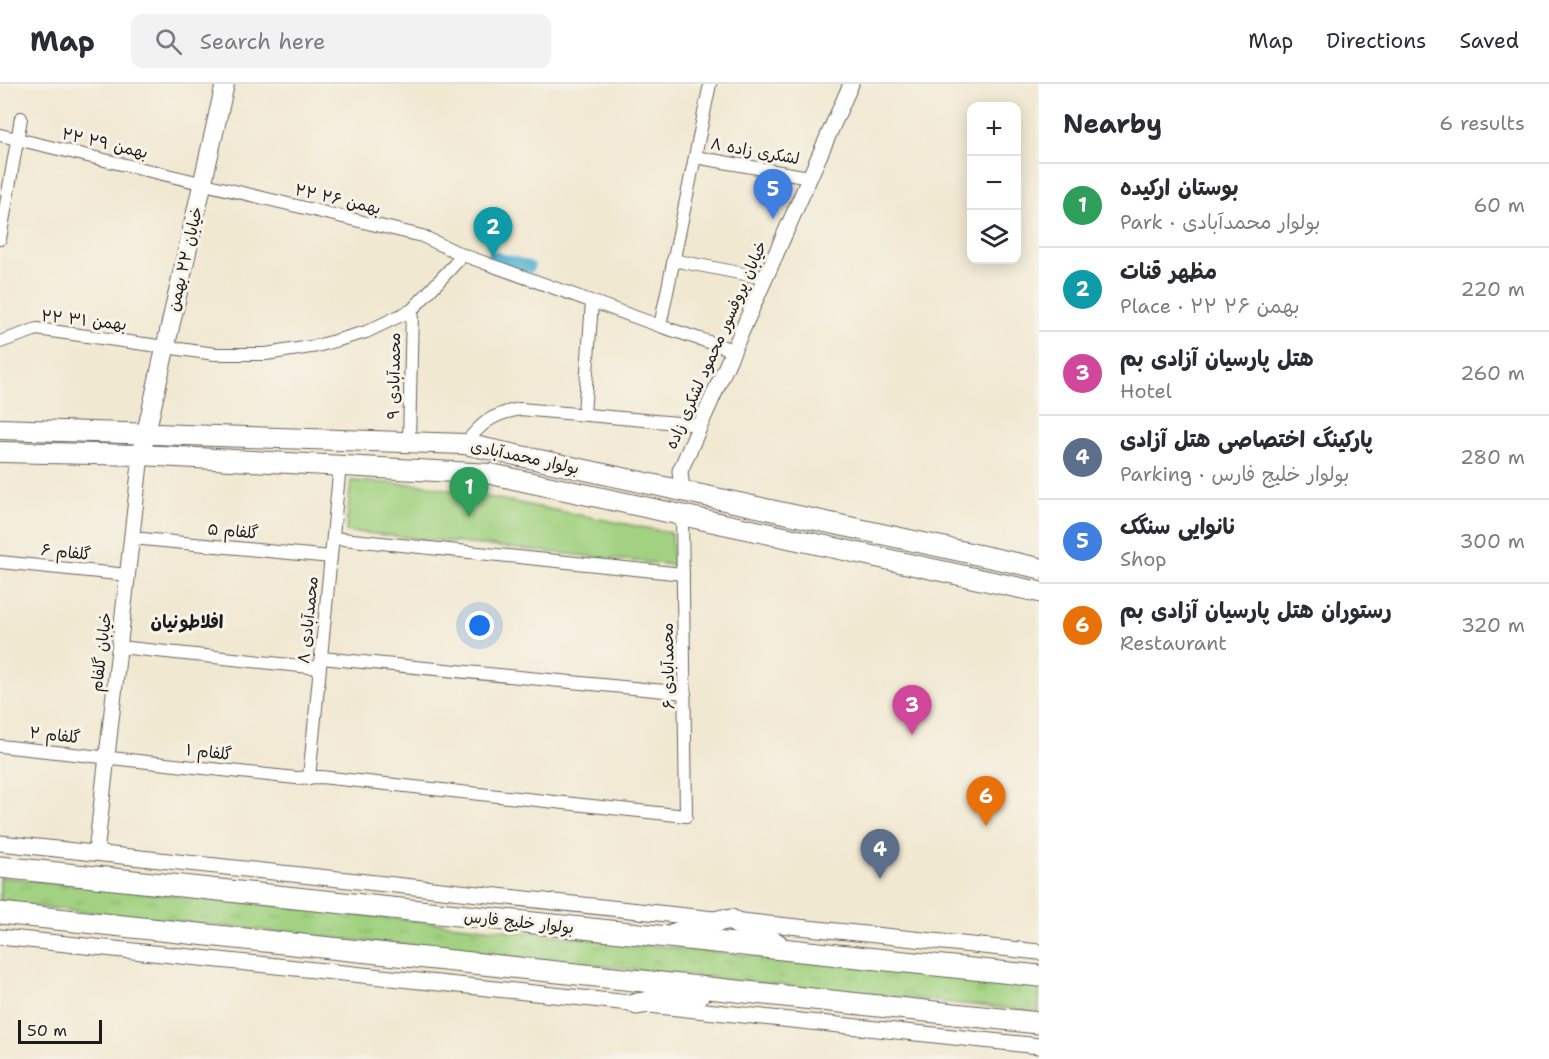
<!DOCTYPE html>
<html lang="en">
<head>
<meta charset="utf-8">
<style>
	body { margin:0; font-family:"Shantell Sans","Playpen Sans Arabic",sans-serif; background:#f2f2f3; color:#2b2b33 }
	.controls { position:absolute; right:18px; top:18px; display:grid; overflow:hidden; border-radius:12px; box-shadow:0 3px 15px #0003 }
	.controls button { width:54px; height:54px; display:grid; place-items:center; padding:0; border:0; border-bottom:2px solid #e1e1e2; background:#fff; color:#2b2b33; font:30px sans-serif }
	.scale { position:absolute; left:18px; bottom:15px; width:84px; box-sizing:border-box; padding-left:6px; border:3px solid #1c1c1c; border-top:0; font-size:16px; line-height:21px; white-space:nowrap; color:#1c1c1c; -webkit-text-stroke:4px #f7f3e8; paint-order:stroke }
	.you { position:absolute; left:480px; top:542px; width:21px; height:21px; margin:-15px; border:4px solid #fff; border-radius:50%; background:#1a73e8; box-shadow:0 0 0 9px #1a73e833 }
	.badge { display:grid; place-items:center; width:39px; height:39px; border-radius:50%; background:#1f6fb2; color:#fff; font-size:20px; font-weight:700 }
	.pin { position:absolute; translate:-50% -50px; filter:drop-shadow(0 2px 3px #0008) }
	.pin::after { content:''; position:absolute; top:32px; width:21px; height:18px; background:inherit; clip-path:polygon(0 0,100% 0,50% 100%) }
	.list { margin:0; padding:0; list-style:none }
	h2 { display:flex; justify-content:space-between; align-items:center; height:78px; margin:0; padding:0 24px; font-size:26px }
	h2 small { font-size:20px; font-weight:400; color:#7c7c81 }
	.list li { display:grid; grid-template-columns:39px 1fr auto; gap:18px; align-items:center; box-sizing:border-box; height:84px; padding:0 24px; border-top:2px solid #e1e1e2 }
	.list b { display:block; font-size:22px; white-space:nowrap }
	.list p { margin:0; font-size:20px; white-space:nowrap; color:#7c7c81 }
	.list em { font-size:20px; font-style:normal; color:#7c7c81 }
	.icon { flex:none; width:33px; height:33px; fill:none; stroke:currentColor; stroke-width:2; stroke-linecap:round; stroke-linejoin:round }
	.map { position:relative; flex:none; width:1039px; height:975px; overflow:hidden }
	header { display:flex; align-items:center; gap:36px; box-sizing:border-box; height:84px; padding:0 30px; background:#fff; border-bottom:2px solid #e1e1e2 }
	header strong { font-size:28px }
	nav { display:flex; gap:33px; margin-inline-start:auto; font-size:21px }
	.search { width:420px; height:54px; background:#f2f2f3; display:flex; align-items:center; gap:15px; box-sizing:border-box; padding:0 21px; border-radius:12px; color:#7c7c81; font-size:22px }
	main { display:flex }
	aside { flex:1; background:#fff }
	.map>svg:first-child { display:block }
	.grass { fill:url(#grass-tufts); stroke:#5f774e; stroke-width:1.5 }
	.park { fill:#a2d281; stroke:#5f774e; stroke-width:1.5 }
	.lines { fill:none; stroke-linecap:round; stroke-linejoin:round }
	.canal { stroke:#51b0d0; stroke-width:12 }
	.minor-casing { stroke:#67635b; stroke-width:14 }
	.tertiary-casing { stroke:#67635b; stroke-width:17 }
	.secondary-casing { stroke:#67635b; stroke-width:20 }
	.primary-casing { stroke:#67635b; stroke-width:22 }
	.trunk-casing { stroke:#67635b; stroke-width:23 }
	.minor { stroke:#fff; stroke-width:12 }
	.tertiary { stroke:#fff; stroke-width:15 }
	.secondary { stroke:#fff; stroke-width:18 }
	.primary { stroke:#fff; stroke-width:20 }
	.trunk { stroke:#fff; stroke-width:21 }
	.labels { text-anchor:middle; dominant-baseline:central; stroke-width:6; stroke-linejoin:round; paint-order:stroke }
	.street-label { font-size:16px; fill:#1c1c1c; stroke:#f7f3e8 }
	.neighbourhood-label { font-size:18px; font-weight:bold; fill:#1c1c1c; stroke:#f7f3e8 }
</style>
</head>
<body>
<header>
<strong>Map</strong>
<div class="search"><svg class="icon" aria-label="search" viewBox="0 0 24 24"><circle cx="10" cy="10" r="6"/><path d="M15 15l6 6"/></svg>Search here</div>
<nav><a>Map</a><a>Directions</a><a>Saved</a></nav>
</header>
<main>
<div class="map">
<svg width="1039" height="975" viewBox="0 0 1039 975">
	<defs>
		<pattern id="grass-tufts" width="24" height="20" patternUnits="userSpaceOnUse" patternTransform="scale(1.5)"><rect width="24" height="20" fill="#a2d281"/><path d="M3 7l-1-3M5 7V3M7 7l1-3M15 17l-1-3M17 17v-4M19 17l1-3" fill="none" stroke="#8bb46f"/></pattern>
	</defs>
	<rect width="100%" height="100%" fill="#f7f3e8"/>
	<filter id="ink" filterUnits="userSpaceOnUse"><feTurbulence type="fractalNoise" baseFrequency=".0167" numOctaves="2"/><feDisplacementMap in="SourceGraphic" scale="12" xChannelSelector="R" yChannelSelector="G"/><feConvolveMatrix kernelMatrix="1 2 1 2 8 2 1 2 1" color-interpolation-filters="sRGB"/></filter>
	<filter id="wash" filterUnits="userSpaceOnUse"><feTurbulence type="fractalNoise" baseFrequency=".008" numOctaves="4" result="noise"/><feDisplacementMap in="SourceGraphic" scale="24" xChannelSelector="R" yChannelSelector="G"/><feGaussianBlur stdDeviation="1.35" result="paint"/><feColorMatrix in="noise" values="0 0 0 0 0 0 0 0 0 0 0 0 0 0 0 0 0 1.4 0 .05"/><feComposite in="paint" operator="in"/></filter>
	<g filter="url(#wash)">
		<rect width="100%" height="100%" fill="#f1e8d1"/>
		<polygon class="grass" points="0,793 1039,902 1039,928 0,819"/>
		<polygon class="park" points="351,397 426,401 672,449 673,481 346,447"/>
		<g class="lines">
			<polyline class="canal" points="493,173 529,183"/>
		</g>
	</g>
	<g filter="url(#ink)">
		<g class="lines">
			<defs>
				<g id="minor">
					<polyline points="0,51 422,152 463,171 660,242 733,266"/>
					<polyline points="695,73 809,93"/>
					<polyline points="0,155 21,34"/>
					<polyline points="673,176 765,194"/>
					<polyline points="660,242 710,0"/>
					<polyline points="0,258 37,245 215,270 266,270 317,262 366,248 412,226 463,171"/>
					<polyline points="584,330 592,218"/>
					<polyline points="409,358 412,226"/>
					<path d="M465,360C482,338 493,330 520,325L700,341"/>
					<polyline points="132,454 331,473"/>
					<polyline points="333,454 683,490"/>
					<polyline points="0,478 128,491"/>
					<polyline points="119,563 319,584"/>
					<polyline points="321,574 685,609"/>
					<polyline points="0,662 296,694 321,693 686,732 682,431"/>
					<polyline points="309,694 340,381"/>
				</g>
				<g id="tertiary">
					<polyline points="682,407 680,387 851,0"/>
					<polyline points="0,759 714,835"/>
					<polyline points="96,769 141,371"/>
					<polyline points="741,837 1039,868"/>
					<polyline points="0,853 1039,962"/>
				</g>
				<polyline id="secondary" points="141,371 225,0"/>
				<g id="primary">
					<polyline points="0,345 465,360 1039,484"/>
					<polyline points="0,368 141,371 491,390 1039,508"/>
				</g>
				<g id="trunk">
					<polyline points="0,783 1039,892"/>
					<polyline points="0,829 1039,939"/>
					<polyline points="731,836 777,860"/>
					<polyline points="674,850 722,836"/>
					<polyline points="637,920 699,910"/>
				</g>
			</defs>
			<use href="#minor" class="minor-casing"/>
			<use href="#tertiary" class="tertiary-casing"/>
			<use href="#secondary" class="secondary-casing"/>
			<use href="#primary" class="primary-casing"/>
			<use href="#trunk" class="trunk-casing"/>
			<use href="#minor" class="minor"/>
			<use href="#tertiary" class="tertiary"/>
			<use href="#secondary" class="secondary"/>
			<use href="#primary" class="primary"/>
			<use href="#trunk" class="trunk"/>
		</g>
	</g>
	<g class="labels">
		<g class="street-label">
			<text transform="translate(105 59) rotate(13)">۲۲ بهمن ۲۹</text>
			<text transform="translate(755 67) rotate(10)">لشکری زاده ٨</text>
			<text transform="translate(338 115) rotate(13)">۲۲ بهمن ۲۶</text>
			<text transform="translate(185 175) rotate(-77)">خیابان ۲۲ بهمن</text>
			<text transform="translate(84 236) rotate(6)">۲۲ بهمن ۳۱</text>
			<text transform="translate(716 261) rotate(-66)">خیابان پروفسور محمود لشکری زاده</text>
			<text transform="translate(394 292) rotate(-89)">محمدآبادی ۹</text>
			<text transform="translate(525 373) rotate(12)">بولوار محمدآبادی</text>
			<text transform="translate(233 447) rotate(5)">گلفام ۵</text>
			<text transform="translate(66 468) rotate(6)">گلفام ۶</text>
			<text transform="translate(308 536) rotate(-84)">محمدآبادی ۸</text>
			<text transform="translate(101 568) rotate(-83)">خیابان گلفام</text>
			<text transform="translate(668 582) rotate(-91)">محمدآبادی ۶</text>
			<text transform="translate(55 651) rotate(6)">گلفام ۲</text>
			<text transform="translate(209 668) rotate(6)">گلفام ۱</text>
			<text transform="translate(519 838) rotate(6)">بولوار خلیج فارس</text>
		</g>
		<g class="neighbourhood-label">
			<text x="187" y="538">افلاطونیان</text>
		</g>
	</g>
</svg>
<div class="controls">
<button>+</button>
<button>−</button>
<button><svg class="icon" aria-label="layers" viewBox="0 0 24 24"><path d="M12 4l9 5-9 5-9-5zM3 14l9 5 9-5"/></svg></button>
</div>
<div class="scale">50 m</div>
<div class="you"></div>
<div class="pin badge" style="left:469px;top:433px;background:#2e9e5b">1</div>
<div class="pin badge" style="left:493px;top:173px;background:#0f9aa8">2</div>
<div class="pin badge" style="left:912px;top:651px;background:#d1479c">3</div>
<div class="pin badge" style="left:880px;top:795px;background:#5c6f8a">4</div>
<div class="pin badge" style="left:773px;top:135px;background:#3f7fe0">5</div>
<div class="pin badge" style="left:986px;top:742px;background:#e8710a">6</div>
</div>
<aside>
<h2>Nearby<small>6 results</small></h2>
<ul class="list">
<li><span class="badge" style="background:#2e9e5b">1</span><div><b>بوستان ارکیده</b><p>Park · بولوار محمدآبادی</p></div><em>60 m</em></li>
<li><span class="badge" style="background:#0f9aa8">2</span><div><b>مظهر قنات</b><p>Place · ۲۲ بهمن ۲۶</p></div><em>220 m</em></li>
<li><span class="badge" style="background:#d1479c">3</span><div><b>هتل پارسیان آزادی بم</b><p>Hotel</p></div><em>260 m</em></li>
<li><span class="badge" style="background:#5c6f8a">4</span><div><b>پارکینگ اختصاصی هتل آزادی</b><p>Parking · بولوار خلیج فارس</p></div><em>280 m</em></li>
<li><span class="badge" style="background:#3f7fe0">5</span><div><b>نانوایی سنگک</b><p>Shop</p></div><em>300 m</em></li>
<li><span class="badge" style="background:#e8710a">6</span><div><b>رستوران هتل پارسیان آزادی بم</b><p>Restaurant</p></div><em>320 m</em></li>
</ul>
</aside>
</main>
</body>
</html>
